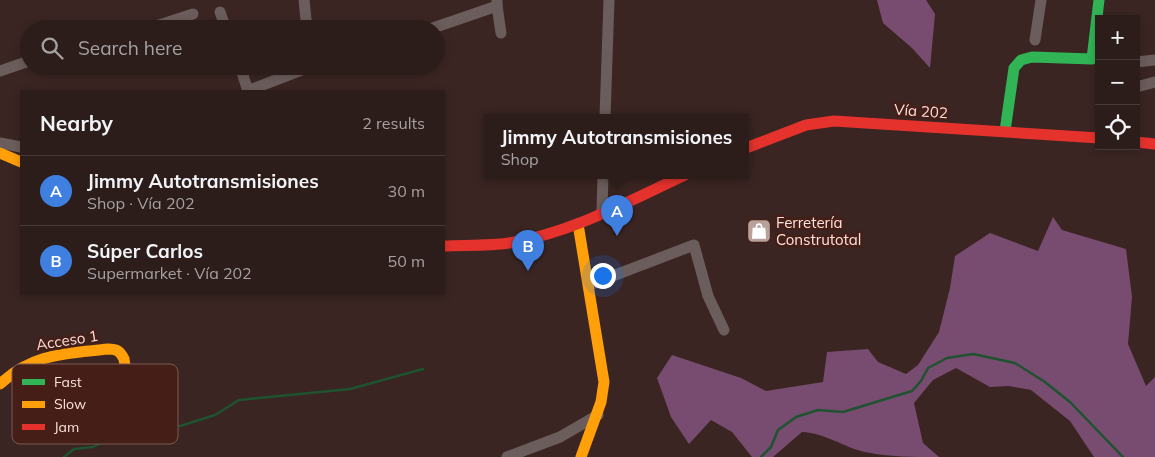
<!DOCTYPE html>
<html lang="en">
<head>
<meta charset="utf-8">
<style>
	body { margin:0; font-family:Mulish,sans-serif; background:#342523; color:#f1f3f6 }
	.controls { position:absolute; right:15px; top:15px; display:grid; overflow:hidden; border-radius:0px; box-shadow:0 2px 8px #0003 }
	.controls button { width:45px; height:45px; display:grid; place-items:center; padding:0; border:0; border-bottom:1px solid #483a39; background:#2c1c1a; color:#f1f3f6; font:25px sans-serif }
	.you { position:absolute; left:602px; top:275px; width:18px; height:18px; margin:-12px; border:4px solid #fff; border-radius:50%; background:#1a73e8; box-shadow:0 0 0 8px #1a73e833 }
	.badge { display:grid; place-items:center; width:32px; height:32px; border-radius:50%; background:#8bbbb9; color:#fff; font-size:16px; font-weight:700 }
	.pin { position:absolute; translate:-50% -41px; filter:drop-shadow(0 1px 2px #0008) }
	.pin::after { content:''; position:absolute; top:26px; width:18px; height:15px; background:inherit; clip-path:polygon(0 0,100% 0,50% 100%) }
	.popup { position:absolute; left:484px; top:114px; width:265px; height:65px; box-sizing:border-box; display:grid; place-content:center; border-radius:0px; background:#2c1c1a; filter:drop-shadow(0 1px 4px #0005); font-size:16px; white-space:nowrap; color:#a6a1a2 }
	.popup b { font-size:19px; color:#f1f3f6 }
	.popup::after { content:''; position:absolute; left:50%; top:100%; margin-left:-10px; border:10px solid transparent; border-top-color:#2c1c1a }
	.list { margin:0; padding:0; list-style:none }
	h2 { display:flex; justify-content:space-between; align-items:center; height:65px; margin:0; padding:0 20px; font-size:21px }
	h2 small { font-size:16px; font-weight:400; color:#a6a1a2 }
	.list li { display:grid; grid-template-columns:32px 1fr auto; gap:15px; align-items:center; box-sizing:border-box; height:70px; padding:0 20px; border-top:1px solid #483a39 }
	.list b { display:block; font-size:19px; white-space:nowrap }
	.list p { margin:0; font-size:16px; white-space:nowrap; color:#a6a1a2 }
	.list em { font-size:16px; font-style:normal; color:#a6a1a2 }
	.icon { flex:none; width:28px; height:28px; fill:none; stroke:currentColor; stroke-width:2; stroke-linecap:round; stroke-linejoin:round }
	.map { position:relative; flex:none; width:1155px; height:457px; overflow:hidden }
	.search { position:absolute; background:#2c1c1a; box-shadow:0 2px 8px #0003; left:20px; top:20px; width:425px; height:55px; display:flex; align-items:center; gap:12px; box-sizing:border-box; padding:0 18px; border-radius:28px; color:#a6a1a2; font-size:19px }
	.panel { position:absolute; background:#2c1c1a; box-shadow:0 2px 8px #0003; left:20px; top:90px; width:425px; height:205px; border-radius:0px }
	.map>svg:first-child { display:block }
	.forest { fill:#784c70 }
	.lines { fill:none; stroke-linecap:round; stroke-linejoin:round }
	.stream { stroke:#1f522f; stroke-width:2.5 }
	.street { stroke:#6b5d5b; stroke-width:11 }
	.fast { stroke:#30b455; stroke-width:11 }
	.slow { stroke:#ff9f0a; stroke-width:11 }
	.jam { stroke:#e5322d; stroke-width:11 }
	.labels { text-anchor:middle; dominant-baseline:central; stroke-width:5; stroke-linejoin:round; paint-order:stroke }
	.street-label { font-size:15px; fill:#fce2dc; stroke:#451e17 }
	.poi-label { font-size:15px; fill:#fce2dc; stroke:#451e17; text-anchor:start }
	.key { fill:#451e17; stroke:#7c5952; stroke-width:1 }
	.key-label { font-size:14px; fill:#fce2dc }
</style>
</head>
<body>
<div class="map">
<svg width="1155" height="457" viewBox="0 0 1155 457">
	<rect width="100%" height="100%" fill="#3a2522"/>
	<g class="forest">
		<polygon points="877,0 926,0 935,14 930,68 912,48 883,23"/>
		<path d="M1053,217L1062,230L1126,249L1132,297L1128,344L1146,386L1155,377V457H1094L1070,421L1031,390L1009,386L990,387L956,368L933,380L914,403L923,443L939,457C913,457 890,457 865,452C843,447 825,433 802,432L773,457H752L732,432L711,420L689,444L671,417L657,378L672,355L741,378L766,391L823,382L827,352L868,349L878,362L906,374L918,365L939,332L950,288L955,256L990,233L1038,251Z"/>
	</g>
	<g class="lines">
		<g class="stream">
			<polyline points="64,457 74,449 93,447 121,433 147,427 180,426 215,415 239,400 350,389 423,369"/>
			<polyline points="761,457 771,447 778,430 796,417 818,410 843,412 912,391 921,381 928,368 947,358 973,354 1015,363 1045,382 1070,402 1123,457"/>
		</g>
		<g class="street">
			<polyline points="304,0 307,29"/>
			<polyline points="497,6 501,33"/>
			<polyline points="220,12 226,29"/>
			<polyline points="147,29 193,14"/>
			<polyline points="430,29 497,6 497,0"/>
			<polyline points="1035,40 1041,0"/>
			<polyline points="1136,62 1155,60"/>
			<polyline points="240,66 248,91"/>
			<polyline points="0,71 29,61"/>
			<polyline points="1136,87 1155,82"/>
			<polyline points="247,91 312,66"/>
			<polyline points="605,117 609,0"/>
			<polyline points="0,143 21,147"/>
			<polyline points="602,211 603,175"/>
			<polyline points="589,285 694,245 708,296 724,330"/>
			<polyline points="507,457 560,437 598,415"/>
		</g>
		<polyline class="fast" points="1005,131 1014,68 1021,60 1032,57 1092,59 1099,0"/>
		<g class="slow">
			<polyline points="0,153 21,162"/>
			<polyline points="578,224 604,382 601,402 581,457"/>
			<path d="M0,384C34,353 65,354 108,349C117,349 120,351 124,359L130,400L126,407L118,413L71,417"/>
		</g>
		<g class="jam">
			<polyline points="1136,142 1155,144"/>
			<polyline points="746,148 806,125 834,121 1099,138"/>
			<path d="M444,246C465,245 488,246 509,243C571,233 629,201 685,175"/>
		</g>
	</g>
	<defs>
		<symbol id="shop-square" viewBox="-11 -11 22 22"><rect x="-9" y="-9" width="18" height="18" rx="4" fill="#b8a09b" stroke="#451e17"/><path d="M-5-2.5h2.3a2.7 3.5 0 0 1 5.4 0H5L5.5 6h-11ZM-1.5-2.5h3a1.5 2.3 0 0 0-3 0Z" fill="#fff"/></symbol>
	</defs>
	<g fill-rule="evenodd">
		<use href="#shop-square" x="745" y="217" width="28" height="28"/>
	</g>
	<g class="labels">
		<g class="street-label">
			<text transform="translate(921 111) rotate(4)">Vía 202</text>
			<text transform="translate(67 340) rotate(-9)">Acceso 1</text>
		</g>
		<g class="poi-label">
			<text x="776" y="222">Ferretería<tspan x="776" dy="17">Construtotal</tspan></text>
		</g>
	</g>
	<rect x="12" y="364" width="166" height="80" rx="8" class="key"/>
	<rect x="22" y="379" width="23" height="6" fill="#30b455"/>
	<rect x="22" y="401" width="23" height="7" fill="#ff9f0a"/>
	<rect x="22" y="424" width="23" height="6" fill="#e5322d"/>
	<g class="key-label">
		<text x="54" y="387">Fast</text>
		<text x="54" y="409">Slow</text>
		<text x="54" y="432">Jam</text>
	</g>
</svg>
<div class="controls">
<button>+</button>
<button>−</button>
<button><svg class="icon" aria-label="locate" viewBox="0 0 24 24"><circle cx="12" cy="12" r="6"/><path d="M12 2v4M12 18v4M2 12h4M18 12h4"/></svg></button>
</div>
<div class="you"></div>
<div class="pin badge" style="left:617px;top:236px;background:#3f7fe0">A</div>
<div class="popup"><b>Jimmy Autotransmisiones</b>Shop</div>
<div class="pin badge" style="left:528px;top:271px;background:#3f7fe0">B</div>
<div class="search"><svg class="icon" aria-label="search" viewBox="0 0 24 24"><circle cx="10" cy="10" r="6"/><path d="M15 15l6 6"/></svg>Search here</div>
<section class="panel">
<h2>Nearby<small>2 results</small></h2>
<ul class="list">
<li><span class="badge" style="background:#3f7fe0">A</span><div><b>Jimmy Autotransmisiones</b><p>Shop · Vía 202</p></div><em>30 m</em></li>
<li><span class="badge" style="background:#3f7fe0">B</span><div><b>Súper Carlos</b><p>Supermarket · Vía 202</p></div><em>50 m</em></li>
</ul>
</section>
</div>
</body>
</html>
